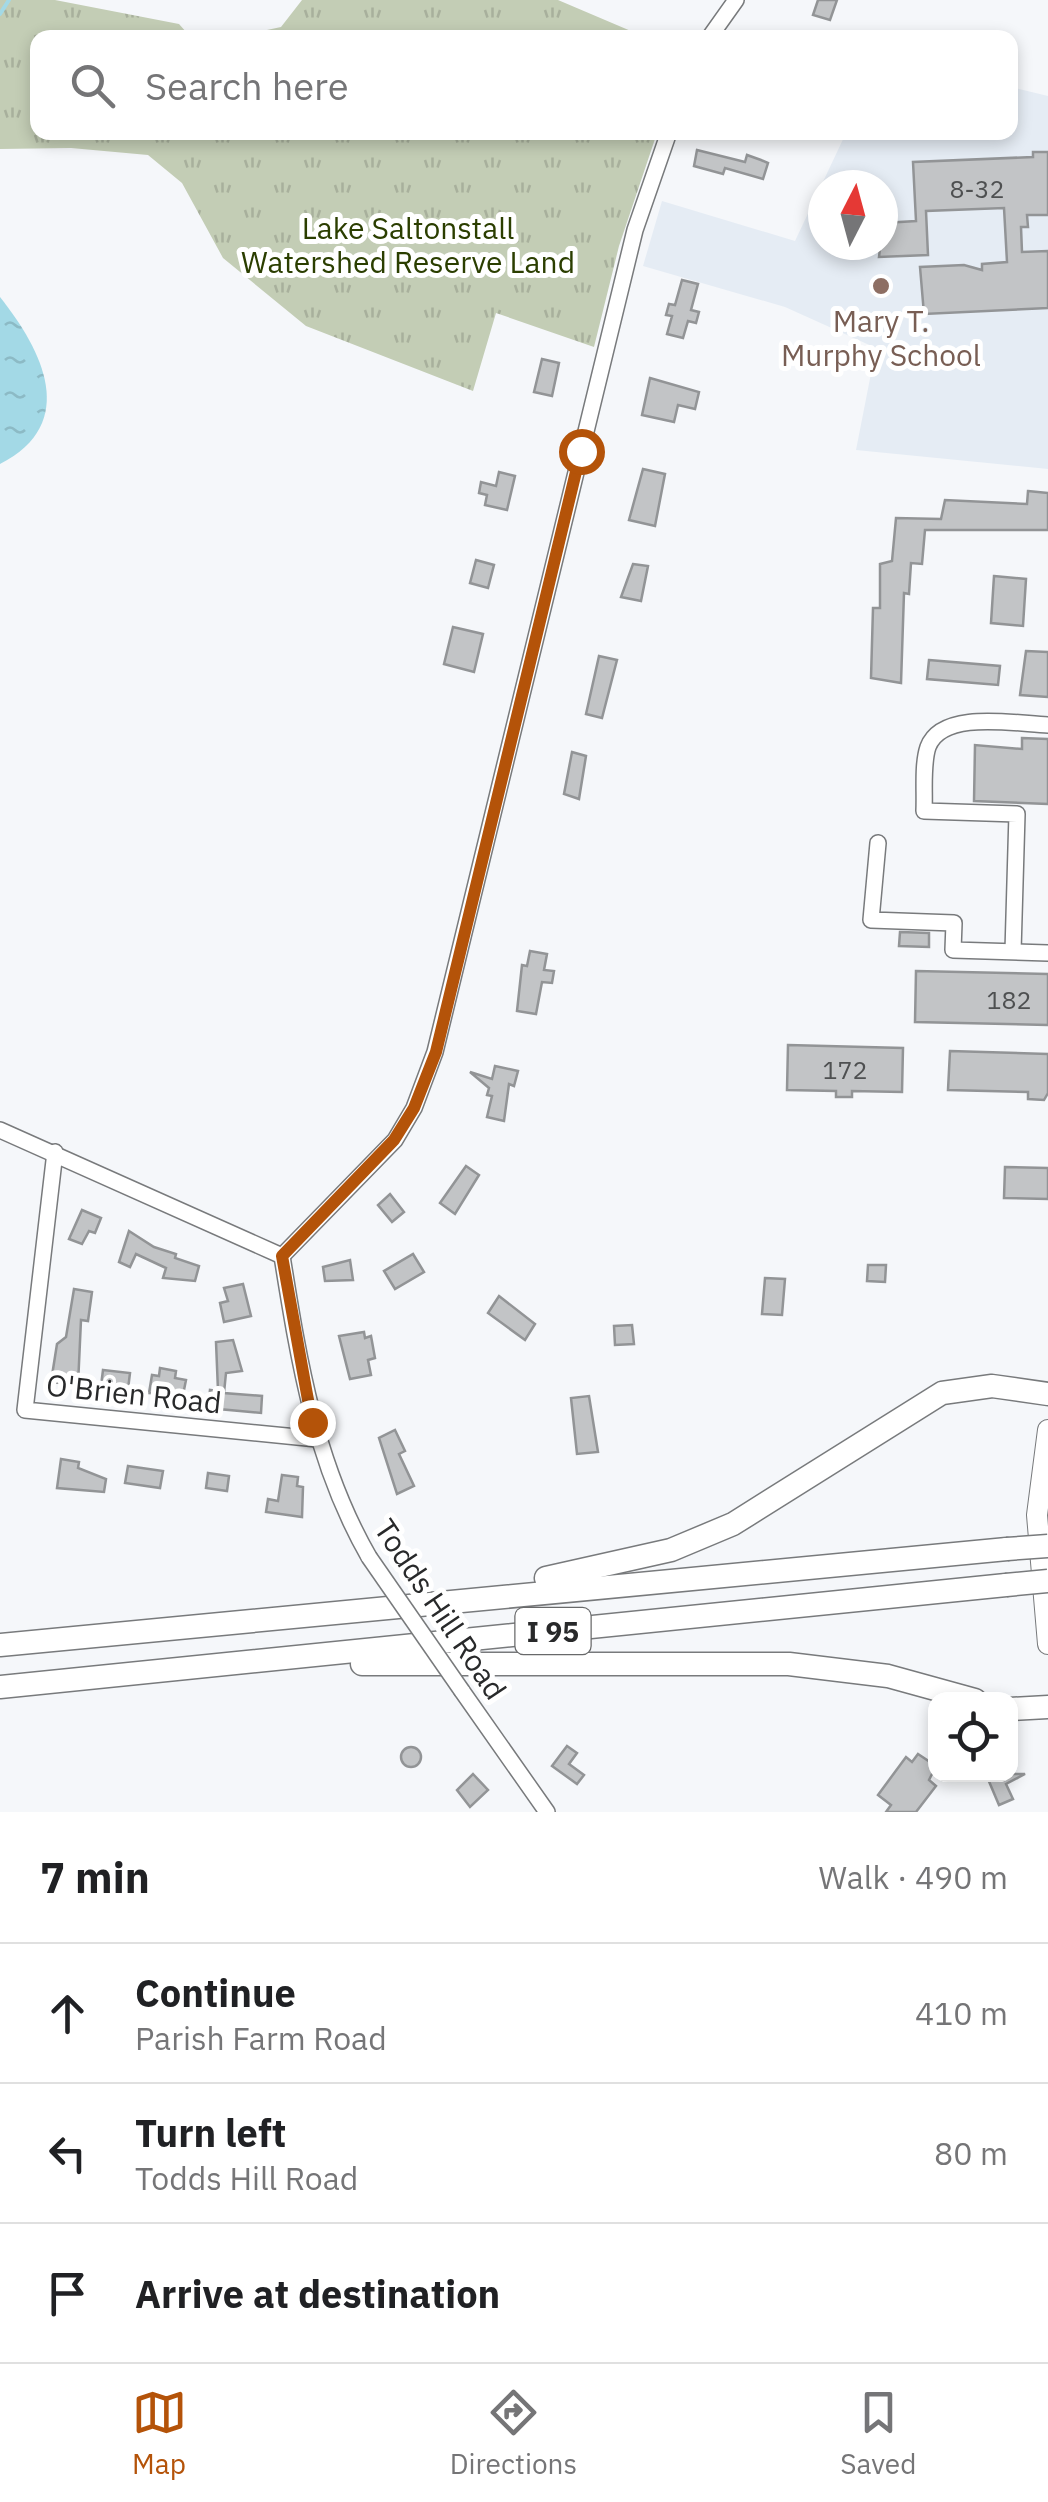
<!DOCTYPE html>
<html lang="en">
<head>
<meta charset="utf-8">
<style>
	body { margin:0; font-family:"IBM Plex Sans",sans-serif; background:#f6f6f6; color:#202124 }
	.controls { position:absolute; right:30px; bottom:30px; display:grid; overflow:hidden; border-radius:20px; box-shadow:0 5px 15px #0003 }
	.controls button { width:90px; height:90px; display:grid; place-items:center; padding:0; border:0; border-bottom:2px solid #e0e0e0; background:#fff; color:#202124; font:50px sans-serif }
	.compass { position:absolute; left:808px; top:170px; width:90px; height:90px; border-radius:50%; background:#fff; box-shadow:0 5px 15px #0003; rotate:6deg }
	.stop { position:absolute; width:30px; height:30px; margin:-22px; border:8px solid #b45309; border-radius:50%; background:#fff }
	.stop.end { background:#b45309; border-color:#fff; box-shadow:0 2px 10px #0008 }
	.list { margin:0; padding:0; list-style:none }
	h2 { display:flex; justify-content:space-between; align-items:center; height:130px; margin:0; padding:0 40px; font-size:42px }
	h2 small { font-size:32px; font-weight:400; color:#757577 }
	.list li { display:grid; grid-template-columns:65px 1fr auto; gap:30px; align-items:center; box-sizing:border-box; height:140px; padding:0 40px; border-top:2px solid #e0e0e0 }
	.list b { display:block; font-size:38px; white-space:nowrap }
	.list p { margin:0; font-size:32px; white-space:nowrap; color:#757577 }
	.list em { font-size:32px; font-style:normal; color:#757577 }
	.icon { flex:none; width:55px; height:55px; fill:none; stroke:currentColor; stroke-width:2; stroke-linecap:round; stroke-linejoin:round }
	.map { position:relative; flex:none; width:1048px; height:1812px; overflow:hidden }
	.search { position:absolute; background:#fff; box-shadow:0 5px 15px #0003; left:30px; right:30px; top:30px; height:110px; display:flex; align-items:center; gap:25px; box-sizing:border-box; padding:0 35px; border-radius:20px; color:#757577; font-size:38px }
	.sheet { height:550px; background:#fff }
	nav { display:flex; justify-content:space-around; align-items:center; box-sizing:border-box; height:140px; border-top:2px solid #e0e0e0; background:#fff; font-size:28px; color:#757577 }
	nav a { display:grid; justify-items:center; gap:5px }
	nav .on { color:#b45309 }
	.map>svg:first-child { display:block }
	.built { fill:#e5ecf4; fill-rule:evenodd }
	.park { fill:url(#park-tufts) }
	.water { fill:url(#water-ripples) }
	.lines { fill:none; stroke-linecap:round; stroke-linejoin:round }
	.stream { stroke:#a3d9e6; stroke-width:4 }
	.building { fill:#c2c4c6; stroke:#929496; stroke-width:2.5 }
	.minor-casing { stroke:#787a7c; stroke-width:18 }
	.major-casing { stroke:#787a7c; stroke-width:22 }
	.highway-casing { stroke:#787a7c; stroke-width:25 }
	.minor { stroke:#fff; stroke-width:15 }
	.major { stroke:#fff; stroke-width:20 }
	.highway { stroke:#fff; stroke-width:22 }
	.minor-bridge-casing { stroke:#787a7c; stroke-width:18; stroke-linecap:butt }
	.highway-bridge-casing { stroke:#787a7c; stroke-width:25; stroke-linecap:butt }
	.minor-bridge { stroke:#fff; stroke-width:15 }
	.highway-bridge { stroke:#fff; stroke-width:22 }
	.route { stroke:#b45309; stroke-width:12 }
	.education-dot { fill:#8d6e63; stroke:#fff; stroke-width:4 }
	.labels { text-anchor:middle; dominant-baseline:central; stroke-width:10; stroke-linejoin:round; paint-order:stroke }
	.number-label { font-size:25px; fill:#4e5051 }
	.shield { fill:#fff; stroke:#68696a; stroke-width:2.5 }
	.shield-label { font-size:28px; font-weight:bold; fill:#28292a }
	.park-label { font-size:30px; fill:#2b3e00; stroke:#fff }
	.education-label { font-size:30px; fill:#785e54; stroke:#fff }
	.street-label { font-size:30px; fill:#28292a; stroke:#fff }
</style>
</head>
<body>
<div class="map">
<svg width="1048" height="1812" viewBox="0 0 1048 1812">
	<defs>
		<pattern id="park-tufts" width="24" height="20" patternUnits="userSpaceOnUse" patternTransform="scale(2.5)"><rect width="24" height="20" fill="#c3cdb5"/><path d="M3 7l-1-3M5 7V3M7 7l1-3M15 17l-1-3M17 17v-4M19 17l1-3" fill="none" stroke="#a8b09c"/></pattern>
		<pattern id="water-ripples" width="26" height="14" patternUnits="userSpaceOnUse" patternTransform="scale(2.5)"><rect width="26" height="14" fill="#a3d9e6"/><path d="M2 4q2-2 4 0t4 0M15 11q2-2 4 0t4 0" fill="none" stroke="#8cbac5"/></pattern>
	</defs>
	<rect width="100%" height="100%" fill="#f5f7fa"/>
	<path class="built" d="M1011,87L1048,96V469L856,450L876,348L785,307L643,266L662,201L795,241L846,133L1010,132ZM823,185H883V245H823Z"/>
	<polygon class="park" points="0,0 55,0 179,24 187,33 234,37 281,27 302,0 558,0 645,37 38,38 38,132 657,133 619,246 594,347 496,313 473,391 306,326 223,258 182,183 148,155 71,148 0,149"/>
	<path class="water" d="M0,297C42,350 80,423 0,464Z"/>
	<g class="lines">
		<polyline class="stream" points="0,14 9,0"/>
	</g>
	<g class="building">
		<polygon points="818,0 837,0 830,20 813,15"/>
		<polygon points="697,150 745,162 747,155 761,160 768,163 763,179 725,168 723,174 694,166"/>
		<polygon points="1033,152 1048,152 1048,215 1027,215 1028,227 1021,227 1022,252 1048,251 1048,308 924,314 920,267 964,265 982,270 982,264 1007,262 1004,208 926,211 928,255 879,257 883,223 916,221 913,162 1033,157"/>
		<polygon points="682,280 698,284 691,310 699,312 696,323 688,321 683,338 667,334 672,316 666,315 669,304 675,305"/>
		<polygon points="542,359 559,363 552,396 534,392"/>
		<polygon points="650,378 699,392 695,409 678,405 674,422 642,415"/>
		<polygon points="643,469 665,474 655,526 629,520"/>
		<polygon points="499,472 515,476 507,510 485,505 487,495 479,493 481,482 496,486"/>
		<polygon points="1028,491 1048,493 1048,530 925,530 922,564 911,563 909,594 904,593 901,683 871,678 873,608 880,608 880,564 892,561 896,518 941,519 945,500 1027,504"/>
		<polygon points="476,560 494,565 488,588 470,583"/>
		<polygon points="633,564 648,566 641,601 621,597"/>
		<polygon points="994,576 1026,579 1023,626 991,623"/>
		<polygon points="453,627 483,634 474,672 444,664"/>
		<polygon points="1026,651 1048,652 1048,697 1020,695"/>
		<polygon points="599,656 617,660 602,718 586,714"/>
		<polygon points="929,660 1000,666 998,685 927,679"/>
		<polygon points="1022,738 1048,739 1048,804 974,801 975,745 1022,749"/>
		<polygon points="572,752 586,756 579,799 564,794"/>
		<polygon points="900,932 929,933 929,947 899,946"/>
		<polygon points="530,951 547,954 544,970 554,971 552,983 542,982 536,1014 517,1011 522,965 527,966"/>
		<polygon points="916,971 1048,974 1048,1025 915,1022"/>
		<polygon points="788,1045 903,1048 902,1092 852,1091 852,1097 836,1097 836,1091 787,1090"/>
		<polygon points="950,1051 1048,1054 1048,1093 1044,1100 1028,1099 1028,1092 948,1090"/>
		<polygon points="495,1066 518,1071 514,1086 509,1084 504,1121 487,1117 492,1096 487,1095 489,1088 470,1072 492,1079"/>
		<polygon points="466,1166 479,1175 455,1214 440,1203"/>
		<polygon points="1005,1167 1048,1168 1048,1199 1004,1198"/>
		<polygon points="390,1194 404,1212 392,1222 378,1205"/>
		<polygon points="82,1210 101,1218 95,1233 89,1231 82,1244 69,1239"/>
		<polygon points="129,1231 154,1247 176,1254 175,1258 199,1266 195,1281 163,1278 166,1268 136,1254 130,1267 119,1262"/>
		<polygon points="413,1254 424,1272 395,1289 384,1271"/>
		<polygon points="350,1260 353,1280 325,1281 323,1267"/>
		<polygon points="868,1265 886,1265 885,1282 867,1281"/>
		<polygon points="765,1278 785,1279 782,1315 762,1314"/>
		<polygon points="243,1284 251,1316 224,1322 220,1303 228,1301 224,1288"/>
		<polygon points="74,1289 92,1292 88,1321 81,1320 78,1385 51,1382 57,1344 66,1337"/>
		<polygon points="499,1296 535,1324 525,1340 488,1313"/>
		<polygon points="632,1325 634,1344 615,1345 614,1326"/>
		<polygon points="364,1332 365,1338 371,1336 375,1358 368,1360 371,1375 350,1379 339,1336"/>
		<polygon points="233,1340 242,1371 226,1373 224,1393 262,1396 261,1413 208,1408 210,1390 218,1391 216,1342"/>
		<polygon points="160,1368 176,1371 175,1378 186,1380 183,1395 149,1393 152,1375 159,1376"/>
		<polygon points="103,1370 130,1373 128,1389 101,1386"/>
		<polygon points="589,1396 598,1452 577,1454 571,1398"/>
		<polygon points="395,1430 405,1451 399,1454 414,1486 397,1494 379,1438"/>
		<polygon points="61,1459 79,1462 78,1468 106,1479 104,1492 57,1488"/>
		<polygon points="128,1466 163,1471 160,1488 125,1483"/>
		<polygon points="208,1473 229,1476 227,1491 206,1488"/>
		<polygon points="282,1475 298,1477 297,1486 303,1487 302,1517 266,1512 268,1499 278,1501"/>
		<polygon points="567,1746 577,1753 569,1764 584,1775 577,1784 552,1766"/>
		<circle cx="411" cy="1757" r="10"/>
		<polygon points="918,1754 936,1766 929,1780 936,1786 916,1812 886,1812 891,1805 878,1795 906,1757 912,1762"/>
		<polygon points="473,1774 488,1790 470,1807 457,1790"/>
		<polygon points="998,1774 1025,1774 1006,1784 1013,1799 999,1805 988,1779"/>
	</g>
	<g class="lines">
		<defs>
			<g id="minor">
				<polyline points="709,38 736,0"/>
				<polyline points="878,843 871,920 954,923 953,950 1048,953"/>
				<path d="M1013,951L1017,814L924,811C925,792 922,765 928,747C942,709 1017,724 1048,725"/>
				<polyline points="0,1130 282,1256"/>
				<polyline points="55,1152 25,1410 317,1439"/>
				<polyline points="282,1256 395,1140 414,1108 435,1052 635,230 669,132"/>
				<path d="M282,1256C299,1362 315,1463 369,1557"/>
				<polyline points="462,1691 547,1812"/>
			</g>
			<polyline id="major" points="1048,1430 1037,1515 1048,1644"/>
			<g id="highway">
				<polyline points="546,1578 671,1550 733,1524 942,1393 992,1386 1048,1394"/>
				<polyline points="0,1645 1007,1549"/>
				<polyline points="362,1664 789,1664 888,1676 975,1700"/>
				<polyline points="0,1687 1006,1585"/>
				<polyline points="1010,1709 1048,1707"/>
			</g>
		</defs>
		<use href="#minor" class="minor-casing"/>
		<use href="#major" class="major-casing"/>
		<use href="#highway" class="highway-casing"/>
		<use href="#minor" class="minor"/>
		<use href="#major" class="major"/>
		<use href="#highway" class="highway"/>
		<defs>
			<polyline id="minor-bridge" points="369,1557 462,1691"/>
			<g id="highway-bridge">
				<polyline points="1007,1549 1048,1546"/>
				<polyline points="1006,1585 1048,1581"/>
			</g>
		</defs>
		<use href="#minor-bridge" class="minor-bridge-casing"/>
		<use href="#highway-bridge" class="highway-bridge-casing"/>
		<use href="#minor-bridge" class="minor-bridge"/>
		<use href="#highway-bridge" class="highway-bridge"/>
	</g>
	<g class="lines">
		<polyline class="route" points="312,1422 282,1256 394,1140 414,1108 436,1052 581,451"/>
	</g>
	<circle class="education-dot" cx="881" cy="286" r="10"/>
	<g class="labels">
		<g class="number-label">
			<text x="977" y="188">8-32</text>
			<text x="1009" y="999">182</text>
			<text x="845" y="1069">172</text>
		</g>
		<rect class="shield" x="515.5" y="1608" width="75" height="46" rx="8"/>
		<g class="shield-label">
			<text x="553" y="1631">I 95</text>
		</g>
		<g class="park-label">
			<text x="408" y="227">Lake Saltonstall<tspan x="408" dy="34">Watershed Reserve Land</tspan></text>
		</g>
		<g class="education-label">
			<text x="881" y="320">Mary T.<tspan x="881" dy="34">Murphy School</tspan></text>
		</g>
		<g class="street-label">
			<text transform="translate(134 1393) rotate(6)">O'Brien Road</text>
			<text transform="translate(441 1609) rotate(56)">Todds Hill Road</text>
		</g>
	</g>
</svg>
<div class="controls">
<button><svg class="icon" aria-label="locate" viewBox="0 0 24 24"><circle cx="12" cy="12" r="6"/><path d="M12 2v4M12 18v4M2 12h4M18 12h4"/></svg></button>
</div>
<svg class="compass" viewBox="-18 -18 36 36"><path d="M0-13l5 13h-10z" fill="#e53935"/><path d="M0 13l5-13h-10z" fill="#757577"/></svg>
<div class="stop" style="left:581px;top:451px"></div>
<div class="stop end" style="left:312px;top:1422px"></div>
<div class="search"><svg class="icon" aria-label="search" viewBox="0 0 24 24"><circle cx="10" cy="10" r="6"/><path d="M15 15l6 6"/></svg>Search here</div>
</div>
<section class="sheet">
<h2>7 min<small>Walk · 490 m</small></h2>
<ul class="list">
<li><svg class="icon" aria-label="ahead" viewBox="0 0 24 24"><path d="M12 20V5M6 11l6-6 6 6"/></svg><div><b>Continue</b><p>Parish Farm Road</p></div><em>410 m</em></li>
<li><svg class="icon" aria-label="left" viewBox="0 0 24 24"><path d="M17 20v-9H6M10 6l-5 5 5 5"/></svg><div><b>Turn left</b><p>Todds Hill Road</p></div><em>80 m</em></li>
<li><svg class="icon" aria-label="arrive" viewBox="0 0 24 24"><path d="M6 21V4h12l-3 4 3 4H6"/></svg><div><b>Arrive at destination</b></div></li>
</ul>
</section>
<nav>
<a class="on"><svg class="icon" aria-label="map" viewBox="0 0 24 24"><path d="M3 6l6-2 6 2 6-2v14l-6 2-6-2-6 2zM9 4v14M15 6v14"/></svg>Map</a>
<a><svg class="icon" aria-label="directions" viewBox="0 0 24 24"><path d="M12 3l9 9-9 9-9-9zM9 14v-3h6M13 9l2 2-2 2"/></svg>Directions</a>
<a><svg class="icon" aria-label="saved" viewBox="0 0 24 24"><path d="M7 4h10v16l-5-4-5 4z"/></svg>Saved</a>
</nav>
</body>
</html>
